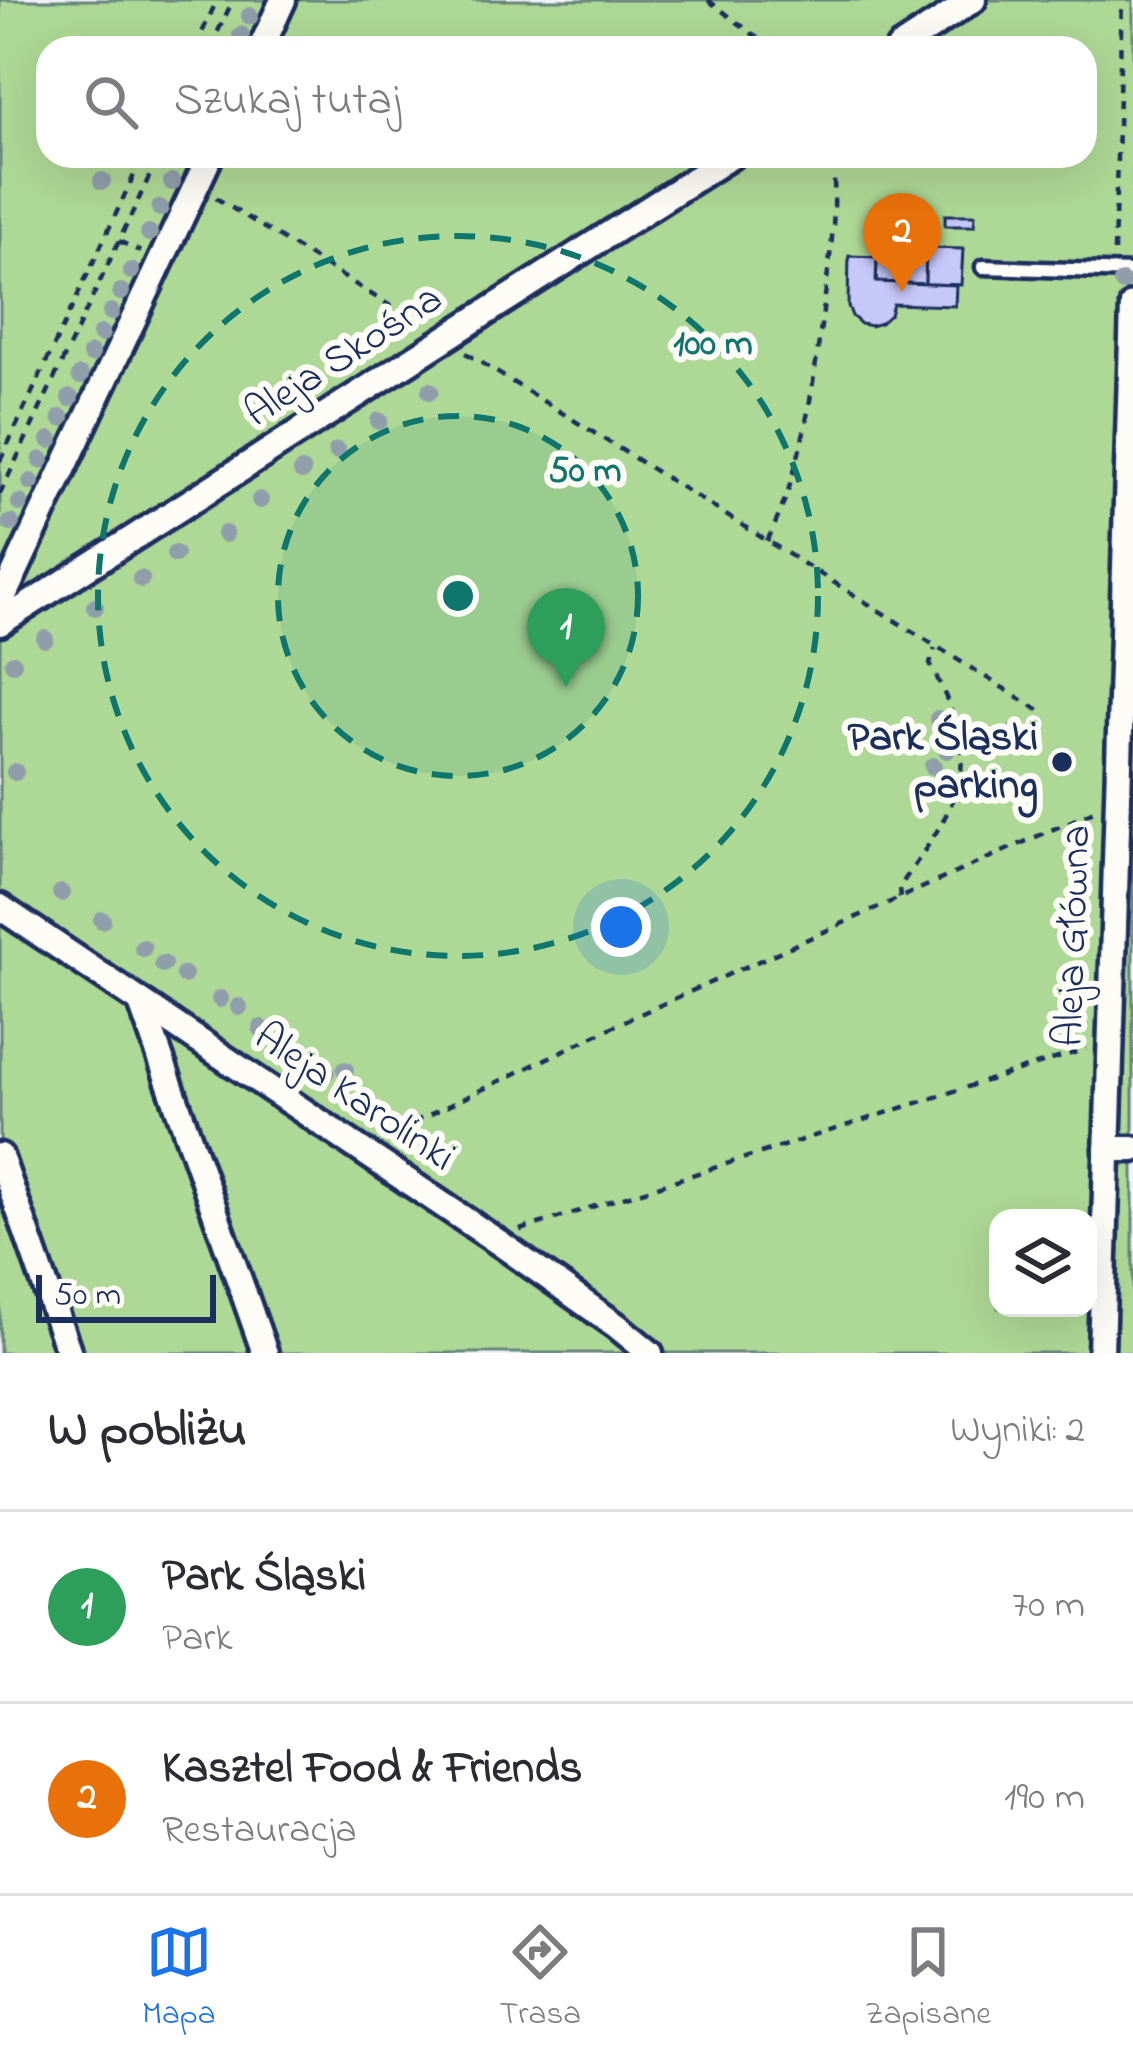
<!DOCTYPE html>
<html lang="pl">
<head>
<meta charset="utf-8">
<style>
	body { margin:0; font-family:"Indie Flower",sans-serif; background:#f2f2f3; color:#2b2b33 }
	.controls { position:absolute; right:36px; bottom:36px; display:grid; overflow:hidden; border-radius:24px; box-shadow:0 12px 48px #0002 }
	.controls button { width:108px; height:108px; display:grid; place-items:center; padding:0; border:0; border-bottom:3px solid #e1e1e2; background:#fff; color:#2b2b33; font:60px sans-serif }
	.scale { position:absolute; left:36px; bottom:30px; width:180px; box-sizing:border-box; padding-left:12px; border:6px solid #1b2f5e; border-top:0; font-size:33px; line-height:42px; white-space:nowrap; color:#1b2f5e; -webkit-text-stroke:9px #fdfcf7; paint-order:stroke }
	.you { position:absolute; left:621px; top:927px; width:42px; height:42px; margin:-30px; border:9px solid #fff; border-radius:50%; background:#1a73e8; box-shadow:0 0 0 18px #1a73e833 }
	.badge { display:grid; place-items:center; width:78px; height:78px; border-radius:50%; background:#1a73e8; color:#fff; font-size:39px; font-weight:700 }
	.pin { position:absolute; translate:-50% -99px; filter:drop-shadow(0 3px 6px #0008) }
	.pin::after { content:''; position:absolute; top:63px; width:42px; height:36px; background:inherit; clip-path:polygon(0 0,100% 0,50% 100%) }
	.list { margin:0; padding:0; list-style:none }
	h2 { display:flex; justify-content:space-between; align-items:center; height:156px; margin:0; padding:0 48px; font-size:51px }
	h2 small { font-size:39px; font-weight:400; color:#7c7c81 }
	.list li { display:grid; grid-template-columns:78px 1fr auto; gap:36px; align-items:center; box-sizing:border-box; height:192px; padding:0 48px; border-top:3px solid #e1e1e2 }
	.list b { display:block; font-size:45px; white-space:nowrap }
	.list p { margin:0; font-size:39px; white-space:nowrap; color:#7c7c81 }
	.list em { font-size:39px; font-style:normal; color:#7c7c81 }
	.icon { flex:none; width:66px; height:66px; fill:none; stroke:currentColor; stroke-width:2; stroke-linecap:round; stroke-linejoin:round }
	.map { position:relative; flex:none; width:1133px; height:1353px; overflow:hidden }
	.search { position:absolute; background:#fff; box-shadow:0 12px 48px #0002; left:36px; right:36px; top:36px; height:132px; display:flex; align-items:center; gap:30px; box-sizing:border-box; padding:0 42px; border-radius:36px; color:#7c7c81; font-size:45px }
	.sheet { height:540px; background:#fff }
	nav { display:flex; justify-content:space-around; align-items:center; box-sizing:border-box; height:168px; border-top:3px solid #e1e1e2; background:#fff; font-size:33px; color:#7c7c81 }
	nav a { display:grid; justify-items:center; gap:6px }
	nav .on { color:#1a73e8 }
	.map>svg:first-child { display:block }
	.green { fill:#aed895; stroke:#64847a; stroke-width:3; fill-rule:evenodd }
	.building { fill:#c7c8fa; stroke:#1b2f5e; stroke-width:3 }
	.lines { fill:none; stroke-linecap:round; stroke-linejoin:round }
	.lane-casing { stroke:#1b2f5e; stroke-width:21 }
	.street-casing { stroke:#1b2f5e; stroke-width:33 }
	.path { stroke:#1b2f5e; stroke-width:4.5; stroke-dasharray:9 9; stroke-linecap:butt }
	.lane { stroke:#fdfcf7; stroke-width:12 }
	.street { stroke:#fdfcf7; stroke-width:24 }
	.tree { fill:#909eab }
	.ring { fill:none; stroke:#0f766e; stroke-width:6; stroke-dasharray:21 15 }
	.poi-dot { fill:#1b2f5e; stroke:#fdfcf7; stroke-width:4.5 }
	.labels { text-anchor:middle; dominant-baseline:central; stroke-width:12; stroke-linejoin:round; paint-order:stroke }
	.street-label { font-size:42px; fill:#1b2f5e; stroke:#fdfcf7 }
	.poi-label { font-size:42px; font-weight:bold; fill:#1b2f5e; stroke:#fdfcf7; text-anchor:end }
	.centre { fill:#0f766e; stroke:#fdfcf7; stroke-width:6 }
	.ring-label { font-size:36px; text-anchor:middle; font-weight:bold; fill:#0f766e; stroke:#fdfcf7; stroke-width:12; stroke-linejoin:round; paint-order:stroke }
</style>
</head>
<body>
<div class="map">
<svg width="1133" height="1353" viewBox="0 0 1133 1353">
	<rect width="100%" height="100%" fill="#f2f2f8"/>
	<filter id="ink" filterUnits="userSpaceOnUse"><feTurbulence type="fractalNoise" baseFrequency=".00833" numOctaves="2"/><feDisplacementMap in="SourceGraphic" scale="24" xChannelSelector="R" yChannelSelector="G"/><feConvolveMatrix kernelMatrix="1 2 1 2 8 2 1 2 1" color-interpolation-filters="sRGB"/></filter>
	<g filter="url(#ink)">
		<path class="green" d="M0,0H1133V1353H0ZM48,48H1085V156H48ZM998,1218H1088V1308H998Z"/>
		<g class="building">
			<polygon points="945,215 975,215 974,226 945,226"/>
			<polygon points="878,246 926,248 925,284 876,282"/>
			<polygon points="926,248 963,249 961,285 925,284"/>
			<polygon points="849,256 877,257 876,282 956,285 955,306 893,304 890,315 881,323 871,326 861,324 852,316 848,306"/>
		</g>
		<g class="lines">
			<defs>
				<polyline id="lane" points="983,267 1133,272"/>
				<g id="street">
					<polyline points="261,48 283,0"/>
					<polyline points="899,48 973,0"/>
					<polyline points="0,604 210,156"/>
					<polyline points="0,623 731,156"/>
					<polyline points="0,907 501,1244 617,1326 650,1353"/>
					<polyline points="141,1003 265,1353"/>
					<polyline points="1107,1149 1133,1149"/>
					<polyline points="0,1156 69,1353"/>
					<polyline points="1101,1353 1133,305"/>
				</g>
			</defs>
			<use href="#lane" class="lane-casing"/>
			<use href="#street" class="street-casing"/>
			<g class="path">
				<polyline points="708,0 771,48"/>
				<polyline points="195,48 217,0"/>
				<polyline points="210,48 233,0"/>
				<polyline points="216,198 421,325"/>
				<polyline points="119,241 141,252"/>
				<polyline points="1114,252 1122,0"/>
				<polyline points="466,353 1040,711"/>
				<polyline points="0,461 143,156"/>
				<polyline points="0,494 159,156"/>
				<path d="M767,541C805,467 814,377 825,296C831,249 838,203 832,156"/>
				<path d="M900,898L899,888C920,856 956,811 961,772C965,735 946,695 930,664L935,648"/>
				<polyline points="381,1138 629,1019 1096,810"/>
				<polyline points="520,1230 1086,1049"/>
			</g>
			<use href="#lane" class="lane"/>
			<use href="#street" class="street"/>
		</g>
		<g class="tree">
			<circle cx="250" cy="16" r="9"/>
			<circle cx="241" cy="35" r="9"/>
			<circle cx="102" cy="181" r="9"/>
			<circle cx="172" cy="182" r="9"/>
			<circle cx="160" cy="208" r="9"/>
			<circle cx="149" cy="233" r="9"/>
			<circle cx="131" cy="271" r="9"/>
			<circle cx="1122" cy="282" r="9"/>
			<circle cx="121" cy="292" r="9"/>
			<circle cx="111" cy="312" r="9"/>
			<circle cx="101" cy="334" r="9"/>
			<circle cx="91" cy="354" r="9"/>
			<circle cx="80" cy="376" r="9"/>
			<circle cx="430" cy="391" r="9"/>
			<circle cx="70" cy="398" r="9"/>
			<circle cx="61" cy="418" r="9"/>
			<circle cx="379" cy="421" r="9"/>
			<circle cx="50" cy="440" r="9"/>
			<circle cx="337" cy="451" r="9"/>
			<circle cx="41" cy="460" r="9"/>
			<circle cx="302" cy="471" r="9"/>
			<circle cx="31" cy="482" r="9"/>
			<circle cx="260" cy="500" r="9"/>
			<circle cx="20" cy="503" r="9"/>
			<circle cx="11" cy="523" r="9"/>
			<circle cx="225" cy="534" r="9"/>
			<circle cx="175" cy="554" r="9"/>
			<circle cx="141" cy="579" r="9"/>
			<circle cx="95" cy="607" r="9"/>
			<circle cx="45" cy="639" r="9"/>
			<circle cx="13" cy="663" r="9"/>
			<circle cx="938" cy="719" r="9"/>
			<circle cx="1014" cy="733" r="9"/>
			<circle cx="947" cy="750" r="9"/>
			<circle cx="933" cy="766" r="9"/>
			<circle cx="15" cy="772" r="9"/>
			<circle cx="1004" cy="786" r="9"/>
			<circle cx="61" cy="893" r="9"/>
			<circle cx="102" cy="920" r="9"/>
			<circle cx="143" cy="948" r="9"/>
			<circle cx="163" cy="964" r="9"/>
			<circle cx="184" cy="975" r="9"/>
			<circle cx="220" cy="999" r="9"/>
			<circle cx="239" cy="1007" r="9"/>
			<circle cx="261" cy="1028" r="9"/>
			<circle cx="303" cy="1055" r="9"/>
			<circle cx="345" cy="1070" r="9"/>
			<circle cx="326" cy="1072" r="9"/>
		</g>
	</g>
	<circle cx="458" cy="596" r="180" fill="#0f766e" fill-opacity=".12"/>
	<g class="ring">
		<circle cx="458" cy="596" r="180"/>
		<circle cx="458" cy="596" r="360"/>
	</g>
	<circle class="poi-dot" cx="1062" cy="762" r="12"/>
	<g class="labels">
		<g class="street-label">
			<text transform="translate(344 357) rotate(-33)">Aleja Skośna</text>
			<text transform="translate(1074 936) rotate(-88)">Aleja Główna</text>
			<text transform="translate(354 1098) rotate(34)">Aleja Karolinki</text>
		</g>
		<g class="poi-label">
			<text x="1038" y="738">Park Śląski<tspan x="1038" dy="48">parking</tspan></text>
		</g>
	</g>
	<circle cx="458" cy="596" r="18" class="centre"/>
	<g class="ring-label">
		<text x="713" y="354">100 m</text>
		<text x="585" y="481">50 m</text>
	</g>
</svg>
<div class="controls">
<button><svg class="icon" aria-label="layers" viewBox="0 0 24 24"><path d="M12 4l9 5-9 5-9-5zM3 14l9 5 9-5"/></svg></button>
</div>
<div class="scale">50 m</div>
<div class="you"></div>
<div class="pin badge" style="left:566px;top:687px;background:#2e9e5b">1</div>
<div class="pin badge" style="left:902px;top:292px;background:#e8710a">2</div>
<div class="search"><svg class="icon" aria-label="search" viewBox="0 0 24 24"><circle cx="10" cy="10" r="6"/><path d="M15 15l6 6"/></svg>Szukaj tutaj</div>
</div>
<section class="sheet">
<h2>W pobliżu<small>Wyniki: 2</small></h2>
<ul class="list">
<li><span class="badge" style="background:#2e9e5b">1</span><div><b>Park Śląski</b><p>Park</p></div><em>70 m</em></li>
<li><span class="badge" style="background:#e8710a">2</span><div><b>Kasztel Food &amp; Friends</b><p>Restauracja</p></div><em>190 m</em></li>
</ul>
</section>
<nav>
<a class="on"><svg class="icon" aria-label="map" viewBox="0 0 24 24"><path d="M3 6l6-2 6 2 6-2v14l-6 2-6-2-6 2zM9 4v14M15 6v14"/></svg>Mapa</a>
<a><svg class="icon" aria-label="directions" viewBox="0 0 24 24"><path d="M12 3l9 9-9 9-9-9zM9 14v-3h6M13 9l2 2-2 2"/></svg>Trasa</a>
<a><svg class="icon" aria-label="saved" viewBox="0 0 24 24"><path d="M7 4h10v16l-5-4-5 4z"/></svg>Zapisane</a>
</nav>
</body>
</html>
